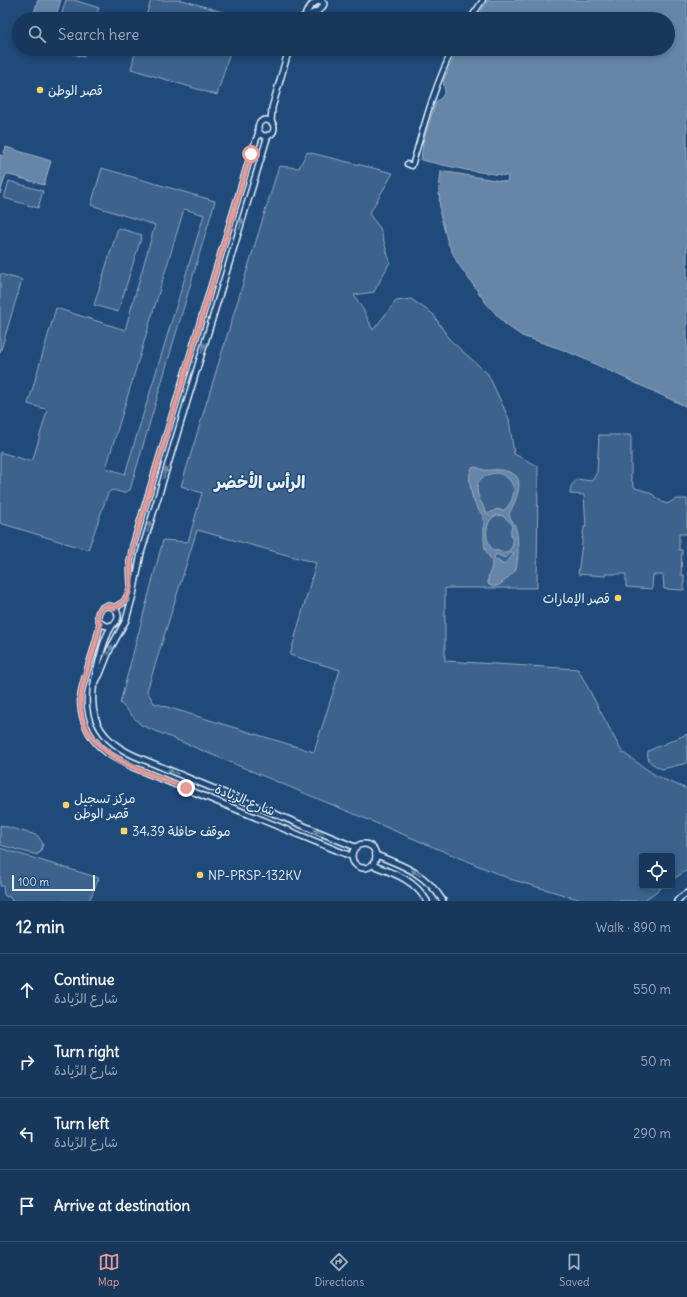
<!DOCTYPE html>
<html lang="en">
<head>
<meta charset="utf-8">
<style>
	body { margin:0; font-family:Delius,"Playpen Sans Arabic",sans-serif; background:#244365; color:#f1f3f6 }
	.controls { position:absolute; right:12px; bottom:12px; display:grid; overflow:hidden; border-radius:4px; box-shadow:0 2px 6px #0003 }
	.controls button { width:36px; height:36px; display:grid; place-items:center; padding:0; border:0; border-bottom:1px solid #365272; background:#17385c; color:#f1f3f6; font:20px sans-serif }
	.scale { position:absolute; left:12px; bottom:10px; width:83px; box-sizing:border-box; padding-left:4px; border:2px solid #e8f1f8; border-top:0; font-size:11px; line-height:14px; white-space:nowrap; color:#e8f1f8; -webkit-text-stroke:3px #1f4a7a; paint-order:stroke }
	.stop { position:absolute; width:12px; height:12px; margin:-9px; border:3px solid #e69b98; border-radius:50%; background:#fff }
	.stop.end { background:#e69b98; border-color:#fff; box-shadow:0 1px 4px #0008 }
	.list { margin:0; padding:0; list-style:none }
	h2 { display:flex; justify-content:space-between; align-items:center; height:52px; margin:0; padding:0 16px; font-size:17px }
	h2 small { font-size:13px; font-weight:400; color:#9eacbb }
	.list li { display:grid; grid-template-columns:26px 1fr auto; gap:12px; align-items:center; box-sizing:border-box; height:72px; padding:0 16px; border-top:1px solid #365272 }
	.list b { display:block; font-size:15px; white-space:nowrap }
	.list p { margin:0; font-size:13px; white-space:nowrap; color:#9eacbb }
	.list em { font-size:13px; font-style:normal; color:#9eacbb }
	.icon { flex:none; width:22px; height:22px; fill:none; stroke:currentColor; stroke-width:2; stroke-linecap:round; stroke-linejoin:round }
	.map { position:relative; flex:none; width:687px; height:901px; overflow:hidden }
	.search { position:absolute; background:#17385c; box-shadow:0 2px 6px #0003; left:12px; right:12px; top:12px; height:44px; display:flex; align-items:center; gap:10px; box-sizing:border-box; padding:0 14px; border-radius:22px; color:#9eacbb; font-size:15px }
	.sheet { height:340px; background:#17385c }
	nav { display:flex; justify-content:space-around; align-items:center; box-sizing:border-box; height:56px; border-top:1px solid #365272; background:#17385c; font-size:11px; color:#9eacbb }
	nav a { display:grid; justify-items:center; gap:2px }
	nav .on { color:#e69b98 }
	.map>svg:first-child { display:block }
	.green { fill:#3c628c; stroke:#92aac2; fill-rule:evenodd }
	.water { fill:#6685a7; stroke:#9ab0c7; fill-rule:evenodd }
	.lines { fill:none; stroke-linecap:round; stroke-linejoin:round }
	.pedestrian-casing { stroke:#e8f1f8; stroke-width:7 }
	.minor-casing { stroke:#e8f1f8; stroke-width:8 }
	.pedestrian { stroke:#1f4a7a; stroke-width:4 }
	.minor { stroke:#1f4a7a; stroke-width:5 }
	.oneway { fill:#6f8dac }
	.route { stroke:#e69b98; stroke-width:5 }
	.poi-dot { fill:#ffd166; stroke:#1f4a7a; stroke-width:1.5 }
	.labels { text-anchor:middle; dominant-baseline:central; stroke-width:3; stroke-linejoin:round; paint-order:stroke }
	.poi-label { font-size:13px; fill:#e8f1f8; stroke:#1f4a7a; text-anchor:start }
	.street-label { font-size:13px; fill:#e8f1f8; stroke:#1f4a7a }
	.district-label { font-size:17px; font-weight:bold; fill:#e8f1f8; stroke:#1f4a7a }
</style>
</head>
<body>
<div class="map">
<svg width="687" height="901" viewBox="0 0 687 901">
	<rect width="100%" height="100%" fill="#1f4a7a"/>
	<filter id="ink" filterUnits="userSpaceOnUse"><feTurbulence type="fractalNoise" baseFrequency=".025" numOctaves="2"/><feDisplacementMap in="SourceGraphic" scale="8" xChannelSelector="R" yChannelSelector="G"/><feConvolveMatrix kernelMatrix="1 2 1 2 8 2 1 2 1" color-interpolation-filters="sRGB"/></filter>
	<g filter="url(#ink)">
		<g class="green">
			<polygon points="66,0 74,0 99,8 95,19 69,19 61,16"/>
			<polygon points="151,0 182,0 240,17 239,19 145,19"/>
			<polygon points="136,49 231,49 217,95 131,69"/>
			<path d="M307,152L393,173L369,214L380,228L390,262L374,292L354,295L364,311L373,330L396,301L411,299L433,314L449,339L488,374L509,419L514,454L538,466L537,588H445V661L578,669L622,752L658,777L687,789V870L672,880V856H642V886H664L643,901H585L510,879L141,725L120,703L163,540L188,542L202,493L181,486L279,166L299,168ZM197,530L316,563L290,655L340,670L314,752L154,703L147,691Z"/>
			<path d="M102,168L215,201L130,490L124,493L112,490L108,493L88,550L0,523V452L29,461L33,459L47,411L45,409L28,404L56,308L125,330L155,225L91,205ZM184,209L204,215L125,474L106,468Z"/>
			<polygon points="9,181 43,191 38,208 4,198"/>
			<polygon points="118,228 142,235 118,312 94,305"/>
			<polygon points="0,274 22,280 0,353"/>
			<path d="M599,435H631V478L634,487C639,490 645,490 650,493C656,496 660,502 667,504L676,499H687V534H679V550H682L681,575H684V590L664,589L663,575H653L652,589L626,587V574H605V576L578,574L584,527H586L584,495L570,494L571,486L577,479L592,481L597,472Z"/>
			<path d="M687,734V763L662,769C653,764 646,763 648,751Z"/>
			<polygon points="0,825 33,834 38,836 43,844 40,853 38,853 37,855 0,845"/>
			<polygon points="0,848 99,878 89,901 12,901 9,896 7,897 4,895 3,886 0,886"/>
		</g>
		<g class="water">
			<polygon points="38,0 61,0 55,19 32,19"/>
			<polygon points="488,0 687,0 687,407 580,357 561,349 522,336 506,325 486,303 457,262 448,243 440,214 439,190 441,171 507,182 508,176 466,170 421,160 423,142 436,102 442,97 445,91 443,81 458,49 668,49 668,19 479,19 479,14"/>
			<polygon points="56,49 86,49 84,57"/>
			<polygon points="6,147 51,161 44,185 6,174 0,194 0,155 3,156"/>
			<path d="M475,467C478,468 481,469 484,470C489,471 495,469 500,470C505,470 514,473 517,477C523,487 513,506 509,514C510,519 513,521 515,526C519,536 519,562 515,571C507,577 500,590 489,585C485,577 492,572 492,564C492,558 486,554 485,548C483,538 485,527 483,517C481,512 477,508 475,504C471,496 467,475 472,468ZM497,473C518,478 518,499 503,511L497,509L488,514C485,512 484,507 482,504C472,486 477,475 497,473ZM498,515L503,516L512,524C512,527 510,531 511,534C513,542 515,546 507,552L493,550C484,541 484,518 498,515ZM512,552L514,553L513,555L504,565L494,558V557L496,554C506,558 503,560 512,552Z"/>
		</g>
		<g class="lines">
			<defs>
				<g id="pedestrian">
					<polyline points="470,19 483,0"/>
					<path d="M407,164L412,166C424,126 434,86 453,49"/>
				</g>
				<g id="minor">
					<path d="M301,19C308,13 320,14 324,4L321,0C313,2 307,9 305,16"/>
					<circle cx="266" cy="128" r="8"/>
					<polyline points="271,122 272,108 289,49"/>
					<circle cx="108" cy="616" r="10"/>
					<polyline points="114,608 124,602 129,593 131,584 130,562 133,546 251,154 259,132"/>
					<path d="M100,623C97,646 87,667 82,689C77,712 87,738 106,752C113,758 122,761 130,766L351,856"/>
					<path d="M112,626C105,636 102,649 99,661C86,705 90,736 135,756L355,847"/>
					<polyline points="94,685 100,674 110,649 126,620 133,595 141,553 268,135"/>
					<circle cx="364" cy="856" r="12"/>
					<path d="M376,855C405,866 426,874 443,901"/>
					<path d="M372,865C396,874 413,879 427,901"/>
					<polyline points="677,901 681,897 687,893"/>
				</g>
			</defs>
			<use href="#pedestrian" class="pedestrian-casing"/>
			<use href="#minor" class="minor-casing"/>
			<use href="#pedestrian" class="pedestrian"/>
			<use href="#minor" class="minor"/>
		</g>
		<defs><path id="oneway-solid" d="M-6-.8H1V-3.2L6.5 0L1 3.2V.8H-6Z"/></defs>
		<g class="oneway">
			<use href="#oneway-solid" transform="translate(241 224) rotate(-73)"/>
			<use href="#oneway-solid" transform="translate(203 348) rotate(-73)"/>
			<use href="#oneway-solid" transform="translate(165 473) rotate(-73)"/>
			<use href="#oneway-solid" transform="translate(149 527) rotate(-73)"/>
			<use href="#oneway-solid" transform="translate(110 650) rotate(-65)"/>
			<use href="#oneway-solid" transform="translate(173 772) rotate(-158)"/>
			<use href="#oneway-solid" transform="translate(319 832) rotate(-158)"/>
			<use href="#oneway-solid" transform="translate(416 873) rotate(-147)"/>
		</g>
	</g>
	<g class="lines" filter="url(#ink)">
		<path class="route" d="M186,788C143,771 74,754 81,695C84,674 94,653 98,633C99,630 100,625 100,623C99,621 98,619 98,617C97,607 107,604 114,608L124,602L129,593L131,584L130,562L133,546L251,154"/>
	</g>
	<g class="poi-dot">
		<circle cx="40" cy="90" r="4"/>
		<circle cx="618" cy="598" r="4"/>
		<circle cx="66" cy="805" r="4"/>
		<rect x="120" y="827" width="8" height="8" rx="2"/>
		<circle cx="200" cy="875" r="4"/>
	</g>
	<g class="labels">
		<g class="poi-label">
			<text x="48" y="90">قصر الوطن</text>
			<text x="610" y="598" text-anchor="end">قصر الإمارات</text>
			<text x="74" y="798">مركز تسجيل<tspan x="74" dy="15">قصر الوطن</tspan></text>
			<text x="132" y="831">موقف حافلة 34،39</text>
			<text x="208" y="875">NP-PRSP-132KV</text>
		</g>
		<g class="street-label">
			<text transform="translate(245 800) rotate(22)">شارع الرِّيادة</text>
		</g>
		<g class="district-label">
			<text x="260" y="482">الرأس الأخضر</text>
		</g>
	</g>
</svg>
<div class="controls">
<button><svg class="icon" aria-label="locate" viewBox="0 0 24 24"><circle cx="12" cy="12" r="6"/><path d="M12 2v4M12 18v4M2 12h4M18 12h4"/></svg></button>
</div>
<div class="scale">100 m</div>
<div class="stop" style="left:251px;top:154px"></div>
<div class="stop end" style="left:186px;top:788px"></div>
<div class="search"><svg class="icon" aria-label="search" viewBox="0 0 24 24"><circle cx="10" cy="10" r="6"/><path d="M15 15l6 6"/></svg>Search here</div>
</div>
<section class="sheet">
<h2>12 min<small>Walk · 890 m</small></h2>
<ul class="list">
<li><svg class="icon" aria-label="ahead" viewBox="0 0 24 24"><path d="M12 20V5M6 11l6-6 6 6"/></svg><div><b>Continue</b><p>شارع الرِّيادة</p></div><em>550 m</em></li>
<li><svg class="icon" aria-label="right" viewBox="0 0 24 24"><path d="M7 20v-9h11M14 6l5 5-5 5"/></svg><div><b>Turn right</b><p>شارع الرِّيادة</p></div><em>50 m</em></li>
<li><svg class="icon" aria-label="left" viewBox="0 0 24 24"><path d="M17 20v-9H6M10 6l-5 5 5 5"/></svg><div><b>Turn left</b><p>شارع الرِّيادة</p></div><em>290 m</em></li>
<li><svg class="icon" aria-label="arrive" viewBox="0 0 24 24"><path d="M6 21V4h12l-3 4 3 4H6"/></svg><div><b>Arrive at destination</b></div></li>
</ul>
</section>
<nav>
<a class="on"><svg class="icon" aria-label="map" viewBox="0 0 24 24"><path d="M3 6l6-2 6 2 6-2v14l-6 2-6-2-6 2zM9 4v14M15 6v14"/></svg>Map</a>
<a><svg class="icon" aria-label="directions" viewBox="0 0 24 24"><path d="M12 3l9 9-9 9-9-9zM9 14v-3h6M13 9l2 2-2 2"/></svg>Directions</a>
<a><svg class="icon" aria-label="saved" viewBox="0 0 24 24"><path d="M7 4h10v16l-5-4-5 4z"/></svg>Saved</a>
</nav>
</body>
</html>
